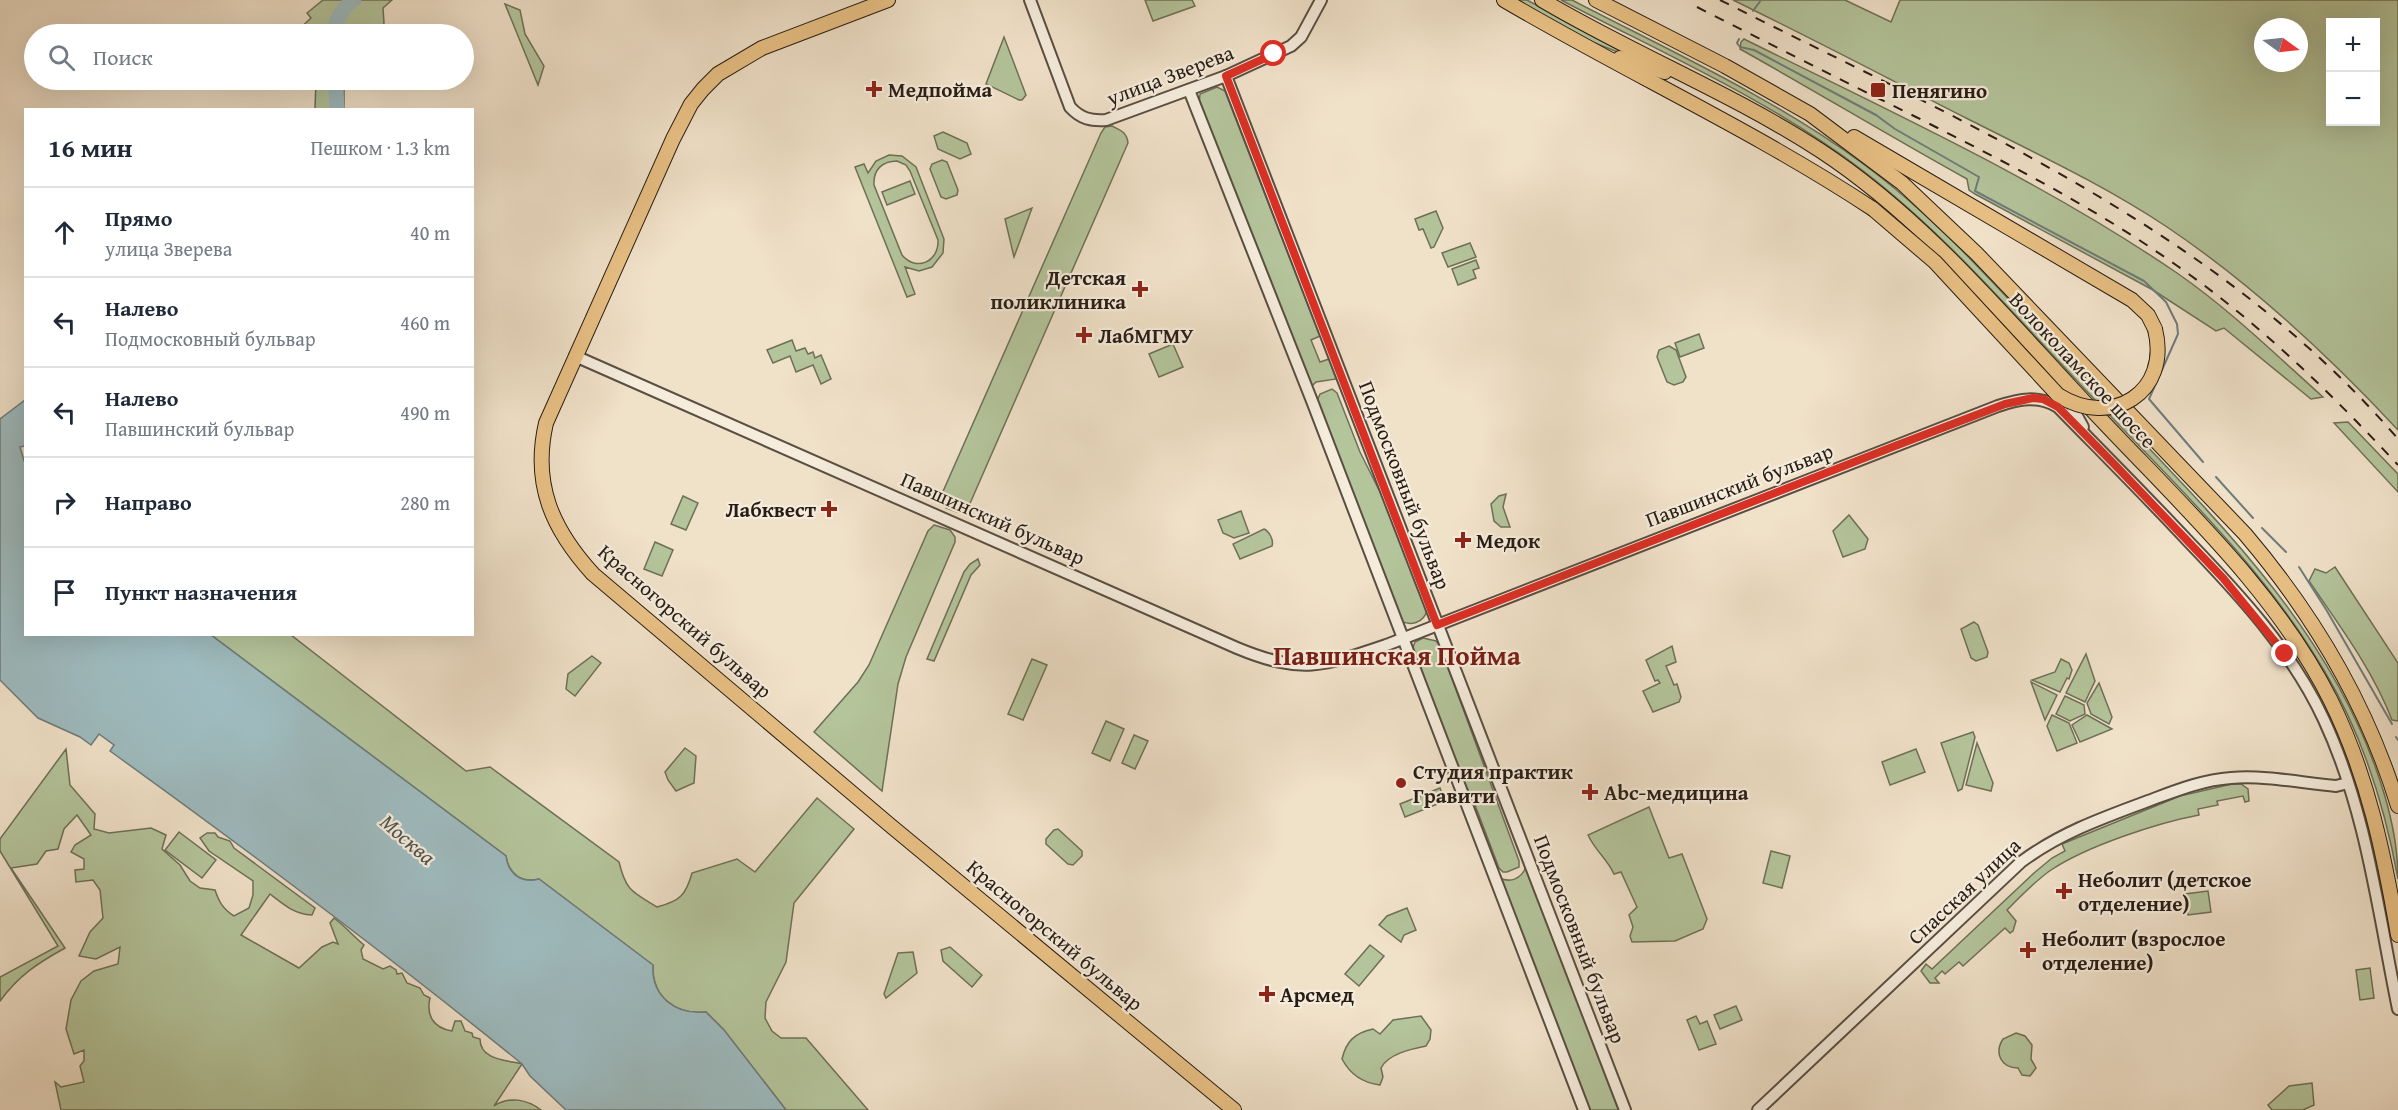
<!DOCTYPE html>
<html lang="ru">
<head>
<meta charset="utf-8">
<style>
	body { margin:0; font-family:"Gentium Book Plus",serif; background:#f2f2f3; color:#1f2937 }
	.controls { position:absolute; right:18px; top:18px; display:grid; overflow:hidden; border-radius:0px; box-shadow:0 6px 24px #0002 }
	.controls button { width:54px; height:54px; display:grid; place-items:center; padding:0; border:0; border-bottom:2px solid #e0e1e3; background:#fff; color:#1f2937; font:30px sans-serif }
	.compass { position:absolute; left:2254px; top:18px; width:54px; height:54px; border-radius:50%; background:#fff; box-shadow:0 6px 24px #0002; rotate:105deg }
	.stop { position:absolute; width:18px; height:18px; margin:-14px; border:4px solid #d93025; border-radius:50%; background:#fff }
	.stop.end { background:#d93025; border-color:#fff; box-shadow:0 2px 6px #0008 }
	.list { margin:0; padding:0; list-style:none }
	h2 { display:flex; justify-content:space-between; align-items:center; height:78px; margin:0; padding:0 24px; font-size:26px }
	h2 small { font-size:20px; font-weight:400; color:#747a83 }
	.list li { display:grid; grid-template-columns:39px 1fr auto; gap:18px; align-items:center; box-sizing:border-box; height:90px; padding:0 24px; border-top:2px solid #e0e1e3 }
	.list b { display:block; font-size:22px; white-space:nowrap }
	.list p { margin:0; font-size:20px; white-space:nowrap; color:#747a83 }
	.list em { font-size:20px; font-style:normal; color:#747a83 }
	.icon { flex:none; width:33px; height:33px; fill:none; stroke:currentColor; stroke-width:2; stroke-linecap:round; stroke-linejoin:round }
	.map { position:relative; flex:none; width:2398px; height:1110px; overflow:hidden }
	.search { position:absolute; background:#fff; box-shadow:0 6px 24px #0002; left:24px; top:24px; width:450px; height:66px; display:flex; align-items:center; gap:15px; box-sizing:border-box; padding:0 21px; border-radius:33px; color:#747a83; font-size:22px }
	.panel { position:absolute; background:#fff; box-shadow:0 6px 24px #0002; left:24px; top:108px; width:450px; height:528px; border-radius:0px }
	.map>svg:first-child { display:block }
	.green { fill:#b4c49b; stroke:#6e7058; stroke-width:1.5; fill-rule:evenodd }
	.water { fill:#9ebbbf; stroke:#6f7c7b; stroke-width:1.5 }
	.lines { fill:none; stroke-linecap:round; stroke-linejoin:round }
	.stream { stroke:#6f7c7b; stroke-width:2 }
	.river { stroke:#9ebbbf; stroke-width:15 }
	.minor-casing { stroke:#5a4e42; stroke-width:14 }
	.major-casing { stroke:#281d15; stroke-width:16 }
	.minor { stroke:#f5ecdc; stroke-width:10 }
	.major { stroke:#e8c084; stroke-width:14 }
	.rail { stroke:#281d15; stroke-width:2; stroke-dasharray:10 10; stroke-linecap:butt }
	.major-bridge-casing { stroke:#281d15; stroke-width:16; stroke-linecap:butt }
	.major-bridge { stroke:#e8c084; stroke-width:14 }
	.route { stroke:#d93025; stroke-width:8 }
	.poi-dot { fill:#8f2418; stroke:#f5ecdc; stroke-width:2 }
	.labels { text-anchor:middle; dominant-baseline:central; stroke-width:4.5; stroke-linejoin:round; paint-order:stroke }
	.street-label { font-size:21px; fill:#281d15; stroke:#f5ecdc }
	.poi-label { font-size:21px; font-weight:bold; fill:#281d15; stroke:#f5ecdc; text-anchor:start }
	.water-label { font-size:22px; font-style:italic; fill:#515450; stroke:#f5ecdc }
	.district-label { font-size:27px; font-weight:bold; fill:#7a1f14; stroke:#f5ecdc }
</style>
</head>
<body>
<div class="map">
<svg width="2398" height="1110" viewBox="0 0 2398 1110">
	<rect width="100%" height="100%" fill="#f0e1c9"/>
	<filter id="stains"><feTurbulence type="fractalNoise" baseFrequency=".00333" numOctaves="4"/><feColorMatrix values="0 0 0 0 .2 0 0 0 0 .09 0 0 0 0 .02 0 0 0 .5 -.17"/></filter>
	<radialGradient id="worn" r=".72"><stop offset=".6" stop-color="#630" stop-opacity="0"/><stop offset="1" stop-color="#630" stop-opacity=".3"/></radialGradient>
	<g class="green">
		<polygon points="323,0 392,0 383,8 384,23 380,34 303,34 297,31 311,18 307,13"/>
		<polygon points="1145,0 1192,0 1195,6 1153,21"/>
		<polygon points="1515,0 1527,0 1626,53 1625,55 1585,39"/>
		<path d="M1561,0H1572C1670,51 1772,97 1862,163C1944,223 2011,303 2081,377C2193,497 2320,611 2376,769C2389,805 2398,841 2398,879C2385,807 2363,736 2325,672C2261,562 2163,473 2077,381C2008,308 1942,231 1862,170C1770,100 1662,53 1561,0Z"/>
		<path d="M1733,0H1845L1891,22L1900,0H2398V430C2328,355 2252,284 2167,227C2104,185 2035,153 1968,119C1889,79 1811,38 1733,0ZM2330,22H2376V122H2330ZM2263,27H2299V63H2263Z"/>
		<polygon points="505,4 520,10 525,34 544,66 538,85"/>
		<polygon points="1004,37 1026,95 1022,100 1019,100 986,84"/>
		<path d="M1744,39C1891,112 2041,180 2177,273C2229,309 2275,354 2323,397L2311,399L2224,328L2216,331L2153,290L1975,194L1969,190L1967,179C1891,137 1817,92 1740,49L1741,42Z"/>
		<polygon points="316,80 344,80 344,109 315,109"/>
		<polygon points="1217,87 1225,91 1320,336 1311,340 1320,362 1329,359 1336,379 1316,382 1311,387 1199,105 1200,94"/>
		<path d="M1112,126C1120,130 1127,132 1128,143L968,508L957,512L946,508L941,496L1101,133L1105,127Z"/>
		<polygon points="943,132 967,143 971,154 960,159 938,149 934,136"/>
		<path d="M889,155L902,156L916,167L944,239L943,253L932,267L919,271L905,267L915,294L907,297L855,167L864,164L868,173L876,161ZM897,161L906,165L910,171L938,240C939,262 916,272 902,255L874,185C873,170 882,161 897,161Z"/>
		<polygon points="942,160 947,162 958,190 957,195 946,199 941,197 930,169 932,164"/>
		<polygon points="910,181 915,194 887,205 882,192"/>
		<polygon points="1032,208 1014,257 1005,219"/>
		<polygon points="1436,211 1443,228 1434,247 1431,248 1423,229 1419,230 1415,219"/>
		<polygon points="1470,243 1476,257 1448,267 1442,253"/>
		<polygon points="1476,260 1479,268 1473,270 1476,278 1458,285 1452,269"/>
		<polygon points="1699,334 1704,348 1680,357 1675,343"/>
		<polygon points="792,340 796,351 805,348 808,354 813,352 815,358 821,355 831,379 821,384 813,365 796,372 790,356 773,363 767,350"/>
		<polygon points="1173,344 1183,367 1159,377 1149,354"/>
		<polygon points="1669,346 1676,350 1686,377 1683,382 1674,385 1667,382 1657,357 1659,350"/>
		<path d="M1332,389L1337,393L1360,452L1384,500L1427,610C1424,623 1410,627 1399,620L1317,401L1320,394Z"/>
		<polygon points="2348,422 2398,474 2398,492 2334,423"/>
		<polygon points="1506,494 1503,507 1510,527 1501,527 1494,521 1491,504 1499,496"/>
		<polygon points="683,496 698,503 686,530 671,524"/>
		<polygon points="1241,511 1249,533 1234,538 1223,533 1218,520"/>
		<polygon points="1849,515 1868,539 1865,549 1843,557 1833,531"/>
		<polygon points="934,525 950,530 955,537 955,542 906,657 898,684 882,791 814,732 858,682 869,665 928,531"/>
		<path d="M1264,529C1269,531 1274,540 1272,546L1240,559L1233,544Z"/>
		<polygon points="655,542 673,550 662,576 644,569"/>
		<polygon points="978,559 980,565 971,575 934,661 927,659 964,572 970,564"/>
		<path d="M2335,567L2398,663V721L2392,720C2373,670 2339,625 2309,581L2315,569L2326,573Z"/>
		<polygon points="1974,622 1978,625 1988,652 1987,657 1976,661 1971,658 1961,629"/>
		<path d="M211,635H291L466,771L490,767L619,862C626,891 632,892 657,907C680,901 686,895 692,873L737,859L755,872L817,798L854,829L794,903L786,962L766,1002L765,1018L772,1031L781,1038H806L868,1110H786L724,1030L706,1012C675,1015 652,997 653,965L539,879C521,883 509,874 506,856Z"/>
		<polygon points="1423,638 1436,641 1440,646 1519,861 1519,867 1507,872 1503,872 1499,868 1472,797 1458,772 1412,650 1415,642"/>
		<polygon points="1672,646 1676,662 1666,666 1674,685 1677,684 1681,697 1679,702 1653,712 1643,691 1660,683 1658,680 1655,681 1646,660"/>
		<polygon points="2086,654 2095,681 2085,702 2066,693"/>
		<polygon points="592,656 601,663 575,696 566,689 568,674"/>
		<polygon points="1032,659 1047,665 1023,720 1008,714"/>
		<polygon points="2061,659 2069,663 2072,670 2069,679 2067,678 2060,692 2032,680 2055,672"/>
		<polygon points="2031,682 2057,695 2045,720"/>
		<polygon points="2099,683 2112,717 2109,724 2091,714 2087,703"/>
		<polygon points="2065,696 2084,705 2085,714 2070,721 2056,714"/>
		<polygon points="2052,715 2069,723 2077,743 2057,751 2047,726"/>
		<polygon points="2087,715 2112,729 2080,742 2072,725"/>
		<polygon points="1106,721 1124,729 1110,761 1092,753"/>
		<polygon points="1973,732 1975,737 1962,789 1958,791 1941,743"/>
		<polygon points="1134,735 1148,741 1135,769 1122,763"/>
		<polygon points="1977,743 1993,783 1991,791 1966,785"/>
		<polygon points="685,748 696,756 694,783 676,791 668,780 665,772"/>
		<path d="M66,749L70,785L95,814L94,829L109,833L151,828L166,835L162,849L180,865L190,881L200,888L215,890C219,902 223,909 234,916L249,908L253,895V881L209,851L200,838L207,833H215L218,837L230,841L234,848L315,908L312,915C294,914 284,905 270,894L241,935L299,968L322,947L333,942L338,944L330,923L334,918C346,927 353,936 364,945L361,950L363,959L383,969L390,966L396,970L397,974L402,973L407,983L420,988L424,995L430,998C426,1015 433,1028 452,1031L455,1021H461L465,1031L472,1033L473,1037L480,1039C480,1060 506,1060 522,1064L494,1106C509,1096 527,1099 541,1110H61L55,1082L61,1087L84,1082L80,1066L84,1061V1050L74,1054L66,1029L71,1000L81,981L94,971L118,964L120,947L96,959L79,956L90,932L103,918L100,890L93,880L76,882L75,870L84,869V859L71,852L75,845L91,835L77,815L64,829L58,849L46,851L37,864L11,868L65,948C38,963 19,975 0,1001V977L58,946L0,851V839Z"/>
		<polygon points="1916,749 1925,772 1890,785 1882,762"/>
		<path d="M2232,784H2241L2248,789L2249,801L2245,802L2243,796L2217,801L2218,805L2198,809L2199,815C2157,823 2087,846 2051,870C2035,881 2021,896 2007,910L2016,921L2013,931L2010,933L2005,928L1963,966L1959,962L1945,974L1942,971L1935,978L1939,983H1930L1921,971L1926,964L1932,969L2034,873L2052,858L2065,851L2062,844L2180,796Z"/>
		<polygon points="1440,788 1445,801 1405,817 1400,804"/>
		<path d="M1649,807L1669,858L1682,854L1707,919L1703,929L1675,941L1632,942L1630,936L1633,927L1629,915L1637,907L1621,872L1614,874C1606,857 1596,852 1588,835Z"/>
		<polygon points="1058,829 1082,851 1082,856 1073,865 1068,864 1046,844 1046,839 1054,830"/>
		<polygon points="179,832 216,860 202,878 165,850"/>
		<polygon points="1771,851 1790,856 1782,888 1763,883"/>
		<path d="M1526,867L1620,1110H1589L1499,878C1511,883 1521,879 1526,867Z"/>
		<polygon points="2208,891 2211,912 2188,915 2185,894"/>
		<polygon points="1407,908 1416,930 1404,935 1401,942 1379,925 1387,916"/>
		<polygon points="1370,945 1384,956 1359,986 1345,974"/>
		<polygon points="950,947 982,975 972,987 943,961 941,950"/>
		<polygon points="913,952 917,973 886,998 884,994 898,953"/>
		<polygon points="2370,968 2374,998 2360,1000 2356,970"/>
		<polygon points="1736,1006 1742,1020 1720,1029 1714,1015"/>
		<path d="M1421,1016L1431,1030L1430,1039L1426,1046C1411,1049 1388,1054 1381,1068L1383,1077L1380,1085C1363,1083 1350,1074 1342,1059C1346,1042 1354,1033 1373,1029L1380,1034L1393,1020Z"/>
		<polygon points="1696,1016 1700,1024 1707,1021 1716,1044 1699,1050 1687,1020"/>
		<path d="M2016,1033L2025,1036L2032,1045L2031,1059L2036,1068L2030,1076L2022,1075L2018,1068C2001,1068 1994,1053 2003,1039Z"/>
		<polygon points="2312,1083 2314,1105 2303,1110 2272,1110 2268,1105 2289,1086"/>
	</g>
	<path class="water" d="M25,400V446L20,447L26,467V634L211,635L506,856C508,874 522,884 539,879L653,965C651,997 676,1015 706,1012L724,1030L786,1110H566L530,1076L522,1064C388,955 250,852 110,751L114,745L99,734L91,745L80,737L38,718L0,680V419Z"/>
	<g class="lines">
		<g class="stream">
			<polyline points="1753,11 1761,0"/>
			<polyline points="1739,39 1737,43 1740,47 1754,50 1876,115 1895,129 1979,177 1975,191 2144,281 2166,302 2177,324 2178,334 2149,399 2203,462"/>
			<polyline points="2216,477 2253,518"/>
			<polyline points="2262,528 2286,552"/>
			<polyline points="2299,567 2327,611 2392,724"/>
			<polyline points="2396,737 2398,740"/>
		</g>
		<g class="river">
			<path d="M334,34C334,21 343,7 354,0"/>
			<polyline points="336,89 337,110"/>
		</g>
		<defs>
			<g id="minor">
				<path d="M1030,0L1070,107C1081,119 1091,121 1106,120L1226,76L1291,46L1301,37L1321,0"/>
				<polyline points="1226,76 1625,1110"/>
				<polyline points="1189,90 1312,401 1584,1110"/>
				<path d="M575,356L1237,648C1302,675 1325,666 1389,644L1998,406C2019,399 2038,395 2058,407C2101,451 2145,495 2187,540C2239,594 2292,651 2324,720C2366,810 2378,911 2398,1009"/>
				<polyline points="2054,374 2083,427"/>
				<path d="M1758,1110L2021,862C2060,833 2102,818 2148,801C2175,791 2202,780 2231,778C2265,775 2302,783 2336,786L2348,783"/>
			</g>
			<g id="major">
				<path d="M888,0L762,48L718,74L703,89L691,104L673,139L546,423C532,484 552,529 593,574L891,826L1234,1110"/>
				<path d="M1504,0C1626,72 1755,131 1873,209"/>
				<path d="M1542,0C1633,54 1732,93 1821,151C1926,220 2008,321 2093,411C2177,501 2275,589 2331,701C2368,776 2384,854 2398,935"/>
				<path d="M1596,0L1725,66L1810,114L1902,183L1976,253L2245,534C2314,615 2367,704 2398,806"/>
				<polyline points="1620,58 1665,72"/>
				<polyline points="1854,137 2132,300 2148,315 2155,329"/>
			</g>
		</defs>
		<use href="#minor" class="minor-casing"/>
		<use href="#major" class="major-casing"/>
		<use href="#minor" class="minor"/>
		<use href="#major" class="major"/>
		<g class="rail">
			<path d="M1720,0C1960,121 2219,230 2398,439"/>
			<path d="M1697,7C1770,44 1843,81 1916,117C2005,162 2094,207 2176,265C2258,322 2330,392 2398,465"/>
		</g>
		<defs>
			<path id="major-bridge" d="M1873,209L1935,262L2058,395C2111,429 2171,393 2155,329"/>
		</defs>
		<use href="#major-bridge" class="major-bridge-casing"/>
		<use href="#major-bridge" class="major-bridge"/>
	</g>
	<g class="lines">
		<polyline class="route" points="1274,54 1226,76 1437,625 1895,446 2005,404 2033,398 2043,399 2058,407 2115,465 2223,578 2285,654"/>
	</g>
	<g class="poi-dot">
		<path d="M871 80h6v6h6v6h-6v6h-6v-6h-6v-6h6z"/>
		<rect x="1870" y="82" width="16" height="16" rx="3"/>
		<path d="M1137 280h6v6h6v6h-6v6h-6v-6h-6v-6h6z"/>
		<path d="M1081 326h6v6h6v6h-6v6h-6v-6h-6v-6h6z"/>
		<path d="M826 500h6v6h6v6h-6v6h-6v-6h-6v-6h6z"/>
		<path d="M1460 531h6v6h6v6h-6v6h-6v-6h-6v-6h6z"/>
		<circle cx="1401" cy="783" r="6"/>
		<path d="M1587 783h6v6h6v6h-6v6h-6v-6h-6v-6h6z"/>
		<path d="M2061 882h6v6h6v6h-6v6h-6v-6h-6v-6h6z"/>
		<path d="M2025 941h6v6h6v6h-6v6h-6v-6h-6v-6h6z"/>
		<path d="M1264 985h6v6h6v6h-6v6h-6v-6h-6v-6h6z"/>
	</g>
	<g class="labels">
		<g class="street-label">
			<text transform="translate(1170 75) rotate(-21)">улица Зверева</text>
			<text transform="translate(2083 370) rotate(47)">Волоколамское шоссе</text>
			<text transform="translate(1405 485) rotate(69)">Подмосковный бульвар</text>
			<text transform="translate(1739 485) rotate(-21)">Павшинский бульвар</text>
			<text transform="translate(993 518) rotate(24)">Павшинский бульвар</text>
			<text transform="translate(685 621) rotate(41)">Красногорский бульвар</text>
			<text transform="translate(1964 891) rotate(-43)">Спасская улица</text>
			<text transform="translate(1055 935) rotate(40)">Красногорский бульвар</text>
			<text transform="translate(1580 939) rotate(69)">Подмосковный бульвар</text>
		</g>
		<g class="poi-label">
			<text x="888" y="89">Медпойма</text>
			<text x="1892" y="90">Пенягино</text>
			<text x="1126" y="277" text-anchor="end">Детская<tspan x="1126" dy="24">поликлиника</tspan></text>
			<text x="1098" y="335">ЛабМГМУ</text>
			<text x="816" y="509" text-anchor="end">Лабквест</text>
			<text x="1476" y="540">Медок</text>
			<text x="1413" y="771">Студия практик<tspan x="1413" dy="24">Гравити</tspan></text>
			<text x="1604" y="792">Abc-медицина</text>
			<text x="2078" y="879">Неболит (детское<tspan x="2078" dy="24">отделение)</tspan></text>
			<text x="2042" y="938">Неболит (взрослое<tspan x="2042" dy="24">отделение)</tspan></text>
			<text x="1280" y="994">Арсмед</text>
		</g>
		<g class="water-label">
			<text transform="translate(408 839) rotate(41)">Москва</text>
		</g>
		<g class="district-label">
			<text x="1397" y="655">Павшинская Пойма</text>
		</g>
	</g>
	<rect width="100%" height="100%" filter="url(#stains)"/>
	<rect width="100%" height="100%" fill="url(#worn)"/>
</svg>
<div class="controls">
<button>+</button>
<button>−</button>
</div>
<svg class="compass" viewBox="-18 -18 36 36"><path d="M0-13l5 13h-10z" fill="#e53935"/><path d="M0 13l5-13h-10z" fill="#747a83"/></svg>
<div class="stop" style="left:1274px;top:54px"></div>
<div class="stop end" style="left:2285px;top:654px"></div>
<div class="search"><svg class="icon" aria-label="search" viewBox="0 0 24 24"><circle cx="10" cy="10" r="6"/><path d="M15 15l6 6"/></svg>Поиск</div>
<section class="panel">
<h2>16 мин<small>Пешком · 1.3 km</small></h2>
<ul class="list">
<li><svg class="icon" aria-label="ahead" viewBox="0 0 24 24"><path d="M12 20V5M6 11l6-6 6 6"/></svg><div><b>Прямо</b><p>улица Зверева</p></div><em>40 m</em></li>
<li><svg class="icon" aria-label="left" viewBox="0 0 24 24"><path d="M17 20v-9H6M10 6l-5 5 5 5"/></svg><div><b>Налево</b><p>Подмосковный бульвар</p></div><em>460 m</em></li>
<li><svg class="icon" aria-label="left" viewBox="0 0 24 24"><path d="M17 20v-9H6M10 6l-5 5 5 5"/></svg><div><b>Налево</b><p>Павшинский бульвар</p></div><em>490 m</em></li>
<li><svg class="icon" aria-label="right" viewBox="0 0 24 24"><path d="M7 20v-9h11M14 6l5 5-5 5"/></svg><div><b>Направо</b></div><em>280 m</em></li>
<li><svg class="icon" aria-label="arrive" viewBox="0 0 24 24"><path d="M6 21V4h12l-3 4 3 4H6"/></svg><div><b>Пункт назначения</b></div></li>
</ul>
</section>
</div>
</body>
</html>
